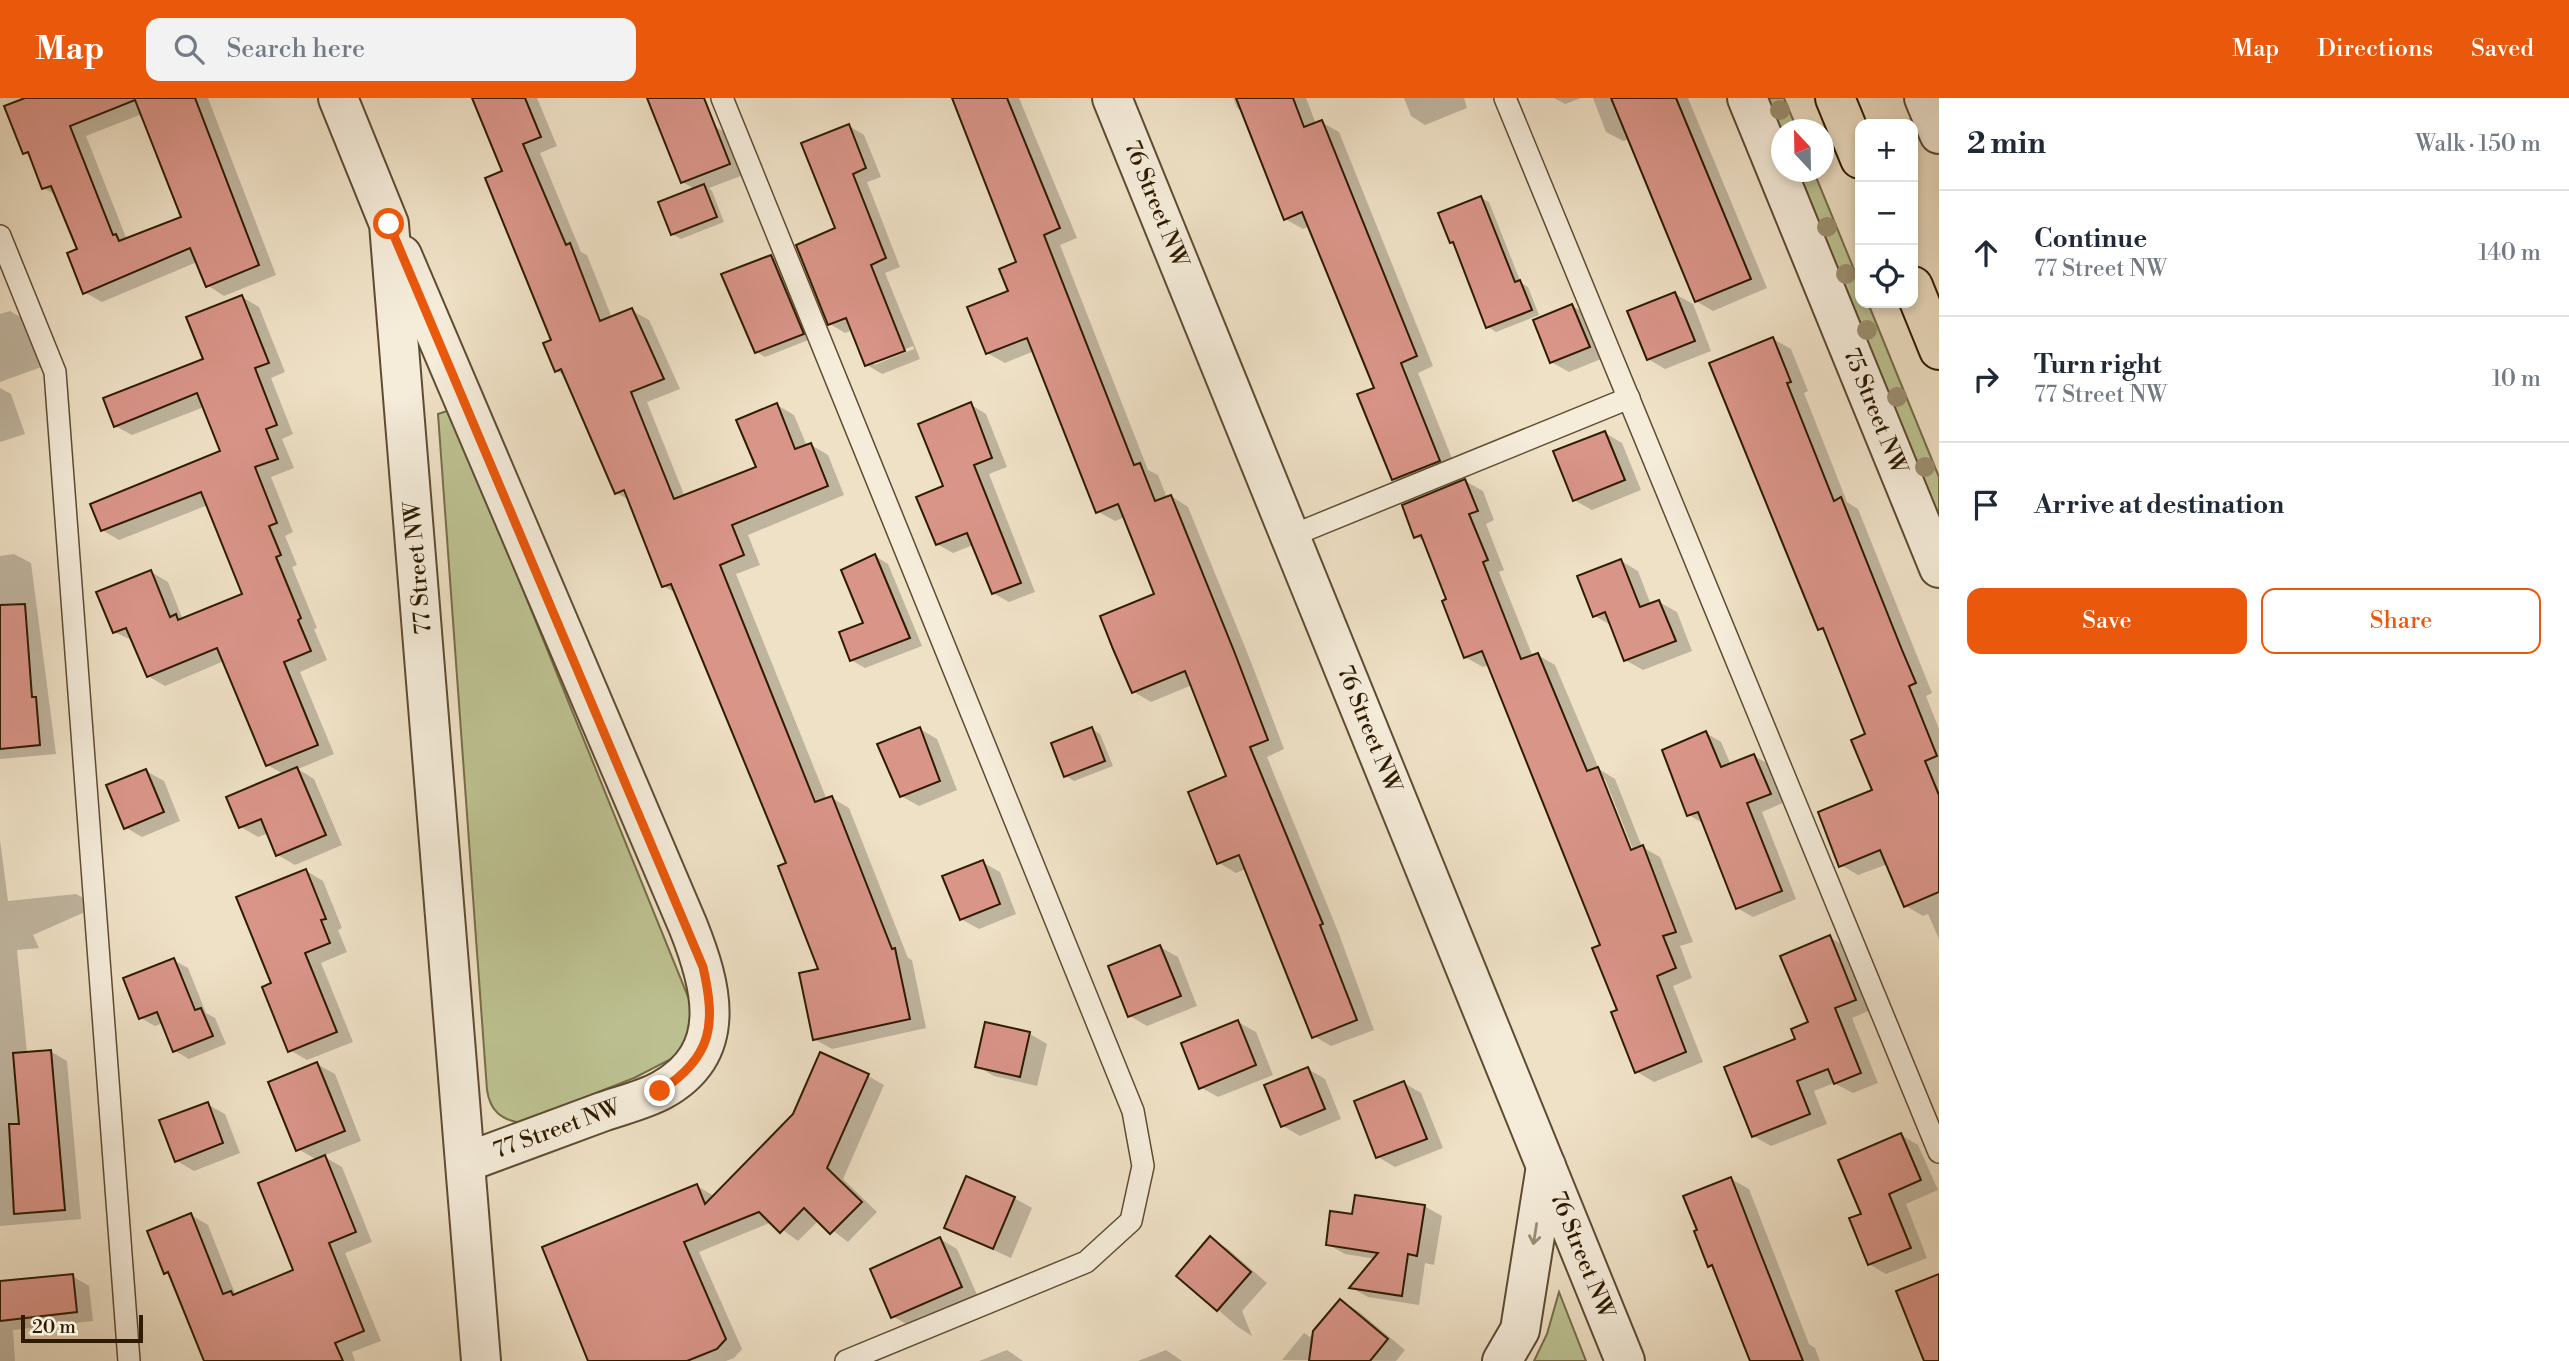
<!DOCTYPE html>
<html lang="en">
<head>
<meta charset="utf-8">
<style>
	body { margin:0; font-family:"Libre Bodoni",serif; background:#f2f2f3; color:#1f2937 }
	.controls { position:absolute; right:21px; top:21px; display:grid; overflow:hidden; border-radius:14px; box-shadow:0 4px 10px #0003 }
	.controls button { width:63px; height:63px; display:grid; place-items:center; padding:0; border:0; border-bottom:2px solid #e0e1e3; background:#fff; color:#1f2937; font:35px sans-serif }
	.compass { position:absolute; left:1771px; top:21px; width:63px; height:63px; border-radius:50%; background:#fff; box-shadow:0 4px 10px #0003; rotate:338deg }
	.scale { position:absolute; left:21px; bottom:18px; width:122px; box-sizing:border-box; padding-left:7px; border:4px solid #2e1b00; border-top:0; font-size:19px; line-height:24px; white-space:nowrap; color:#2e1b00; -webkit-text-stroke:5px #f5ecda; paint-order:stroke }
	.stop { position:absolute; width:21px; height:21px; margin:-16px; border:5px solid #ea580c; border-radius:50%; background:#fff }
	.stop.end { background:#ea580c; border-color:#fff; box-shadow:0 2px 7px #0008 }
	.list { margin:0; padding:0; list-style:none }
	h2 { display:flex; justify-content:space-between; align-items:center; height:91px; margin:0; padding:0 28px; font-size:30px }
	h2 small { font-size:23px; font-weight:400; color:#747a83 }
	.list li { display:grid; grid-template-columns:46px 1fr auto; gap:21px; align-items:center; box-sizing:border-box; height:126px; padding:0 28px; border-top:2px solid #e0e1e3 }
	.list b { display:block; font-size:26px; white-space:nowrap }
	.list p { margin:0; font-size:23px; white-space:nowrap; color:#747a83 }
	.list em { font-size:23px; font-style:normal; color:#747a83 }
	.actions { display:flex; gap:14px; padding:21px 28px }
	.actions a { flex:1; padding:16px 0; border:2px solid #ea580c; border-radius:14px; text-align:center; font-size:24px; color:#ea580c }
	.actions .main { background:#ea580c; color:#fff }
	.icon { flex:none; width:38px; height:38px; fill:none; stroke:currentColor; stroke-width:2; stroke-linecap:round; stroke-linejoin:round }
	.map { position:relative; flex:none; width:1939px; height:1263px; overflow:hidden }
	header { display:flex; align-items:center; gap:42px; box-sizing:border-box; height:98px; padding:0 35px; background:#ea580c; color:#fff }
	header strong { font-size:33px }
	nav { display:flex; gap:38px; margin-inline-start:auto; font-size:24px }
	.search { width:490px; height:63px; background:#f2f2f3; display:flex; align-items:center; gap:18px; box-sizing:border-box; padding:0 24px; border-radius:14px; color:#747a83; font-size:26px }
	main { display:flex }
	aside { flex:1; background:#fff }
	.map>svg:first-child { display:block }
	.green { fill:#bdc292; stroke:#766e49; stroke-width:2 }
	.shadow { fill:#0003; fill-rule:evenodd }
	.building { fill:#da9589; stroke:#2e1b00; stroke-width:2; fill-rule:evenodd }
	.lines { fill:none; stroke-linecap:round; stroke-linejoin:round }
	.lane-casing { stroke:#5e4c32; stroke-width:24 }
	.street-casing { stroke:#5e4c32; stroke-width:42 }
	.primary-casing { stroke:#2e1b00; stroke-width:42 }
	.lane { stroke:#f5ecda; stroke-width:21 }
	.street { stroke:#f5ecda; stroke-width:38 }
	.primary { stroke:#efe1c6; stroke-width:38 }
	.tree { fill:#9c9071 }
	.oneway { stroke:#9b8e78 }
	.route { stroke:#ea580c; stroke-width:9 }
	.labels { text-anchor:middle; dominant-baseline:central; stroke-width:7; stroke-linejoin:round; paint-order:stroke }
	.street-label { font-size:23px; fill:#2e1b00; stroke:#f5ecda }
</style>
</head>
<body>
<header>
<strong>Map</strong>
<div class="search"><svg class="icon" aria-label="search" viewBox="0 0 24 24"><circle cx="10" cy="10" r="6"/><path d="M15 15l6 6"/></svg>Search here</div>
<nav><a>Map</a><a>Directions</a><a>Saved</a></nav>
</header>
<main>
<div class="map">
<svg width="1939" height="1263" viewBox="0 0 1939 1263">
	<rect width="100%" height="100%" fill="#efe1c6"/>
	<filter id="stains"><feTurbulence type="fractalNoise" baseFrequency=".00286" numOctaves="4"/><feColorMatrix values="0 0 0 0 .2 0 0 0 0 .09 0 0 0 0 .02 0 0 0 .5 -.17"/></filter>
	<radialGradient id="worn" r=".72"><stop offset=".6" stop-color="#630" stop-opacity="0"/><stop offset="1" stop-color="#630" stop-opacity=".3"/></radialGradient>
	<g class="green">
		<polygon points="1765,0 1784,0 1797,31 1782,32 1781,41"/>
		<polygon points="1795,74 1814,74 1860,186 1860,205 1868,205 1939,379 1939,427"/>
		<path d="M450,312L691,906L690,939L675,959L634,980L520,1025C500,1021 490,1012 487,992L438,316Z"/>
		<polygon points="1559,1194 1586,1263 1534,1263 1547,1236"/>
	</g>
	<g class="shadow">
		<path d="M29,0H208L276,177L224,198L207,187L197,164L102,204L84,194L79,152L57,98L44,90L32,59L25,55ZM142,16L183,120L127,142L86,38Z"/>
		<polygon points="474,0 537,0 557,48 540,55 581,154 587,157 612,220 631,212 649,222 680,291 647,304 685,399 758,370 777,307 794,317 807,348 811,347 828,357 844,397 748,437 760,467 736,476 827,702 832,700 849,710 908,860 912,862 926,930 832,951 814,941 821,872 788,766 677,496 664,488 630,402 616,395 566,278 556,273 553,243 504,74"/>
		<polygon points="953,0 1019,0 1077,140 1060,147 1148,372 1158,377 1167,400 1171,398 1188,409 1251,564 1284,651 1267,659 1339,836 1374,932 1331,948 1314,938 1246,771 1236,775 1219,765 1229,679 1192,587 1151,604 1134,594 1156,497 1125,419 1115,423 1097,413 1034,253 1005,265 987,255 1019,165"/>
		<polygon points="1233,0 1306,0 1316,26 1321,24 1339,34 1433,268 1418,275 1457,373 1411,391 1394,381 1376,291 1310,128 1303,131 1285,121 1243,14 1237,10"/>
		<polygon points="1404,0 1464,0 1467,10 1425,27 1411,18"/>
		<polygon points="1554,0 1581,0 1565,6"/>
		<polygon points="1593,0 1688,0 1767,190 1713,213 1696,203 1630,41 1623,43 1606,34"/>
		<polygon points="714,28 731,38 746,76 709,90 712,93 724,124 681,141 672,136 695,91 682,84"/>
		<path d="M849,28L864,37L881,79L867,84L900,169L885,175L920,261L882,276L867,267L853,232L845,235L830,226ZM913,248L914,251L874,267V263Z"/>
		<polygon points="1481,100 1489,104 1521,185 1528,189 1539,217 1496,234 1488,229 1456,146 1451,144"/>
		<polygon points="771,159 780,164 811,241 765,259 757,254"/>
		<polygon points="1675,196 1693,206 1711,253 1665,271 1648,261"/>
		<polygon points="242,199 259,209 285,274 271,280 293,336 282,341 294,370 271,379 293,434 285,438 297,467 292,469 317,530 314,531 327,562 300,574 334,656 298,671 314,681 342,747 295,767 278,757 269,735 258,739 241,729 284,676 267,667 224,563 165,588 148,578 134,543 114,534 151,474 168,484 183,522 244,497 208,407 119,442 102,432 222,354 204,309 132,337 115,328 205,262"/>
		<polygon points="1572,208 1590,218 1606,259 1569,274 1551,264"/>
		<polygon points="10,213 27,223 44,268 0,284 0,216"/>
		<polygon points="1773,241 1791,251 1808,293 1804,295 1847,404 1858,411 1932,595 1926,598 1939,631 1939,841 1928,816 1923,818 1906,808 1888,766 1858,777 1841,767 1874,693 1867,637 1827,535 1820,531"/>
		<polygon points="0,290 11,296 25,336 0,344"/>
		<polygon points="970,306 986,316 1007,369 989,376 1035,494 1009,504 993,495 973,447 953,455 937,446"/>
		<polygon points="1605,335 1622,345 1641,392 1592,412 1574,402"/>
		<path d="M1465,383L1483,393L1494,422L1486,426L1504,472L1499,474L1533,559L1538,557L1555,567L1599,671L1615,681L1642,749L1660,759L1693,844L1680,848L1692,880L1673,888L1703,964L1654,984L1637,974L1603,848L1489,567L1483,569L1465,559L1448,502L1425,444L1416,438ZM1601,681H1605L1636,759L1632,761Z"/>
		<polygon points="14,456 31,465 56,656 0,661 0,458"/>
		<polygon points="875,458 888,466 922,548 865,570 851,562 865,526"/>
		<polygon points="1621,463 1638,473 1651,507 1659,504 1677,514 1692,553 1643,572 1625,562 1612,528 1595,518"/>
		<polygon points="920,631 937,641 957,692 919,708 901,698"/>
		<polygon points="1092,631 1100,636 1113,668 1074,683 1066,678"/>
		<polygon points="1706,635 1721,644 1731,667 1754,658 1770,667 1785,704 1762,714 1796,801 1753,819 1737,810 1704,726 1689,717"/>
		<polygon points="146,673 164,683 180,723 142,739 125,729"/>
		<polygon points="0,742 8,803 76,796 93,805 94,810 33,837 39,850 17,852 27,955 50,953 67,963 81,1121 0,1128"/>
		<polygon points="982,764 1000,774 1016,816 979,831 961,821"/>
		<polygon points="305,772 323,783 342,830 338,832 347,854 321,865 353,944 307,962 290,952 274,886"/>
		<polygon points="1829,839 1847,849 1873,911 1852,920 1878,985 1853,995 1834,985 1814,993 1827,1026 1771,1048 1753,1038 1797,942 1810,925"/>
		<polygon points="1160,849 1178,859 1197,908 1147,928 1130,918"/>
		<polygon points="173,862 188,870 206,915 215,920 226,946 189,961 175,953 163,925 155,928 141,920"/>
		<polygon points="1238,924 1256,934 1273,977 1218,999 1200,989"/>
		<polygon points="987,926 1030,936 1047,946 1037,988 994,978 977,968"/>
		<polygon points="317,966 335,976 361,1043 323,1058 342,1069 372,1144 345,1155 381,1243 352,1254 355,1263 206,1263 172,1178 165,1175 191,1117 208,1127 236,1198 296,1173 317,1062 298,1051"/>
		<polygon points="1308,971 1325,981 1341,1021 1300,1038 1283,1028"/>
		<polygon points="868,978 884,987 843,1081 877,1114 848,1144 819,1122 798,1143 772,1124 699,1154 742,1251 734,1260 726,1263 595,1263 697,1088 714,1098"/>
		<polygon points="1404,985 1421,995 1443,1050 1395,1069 1378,1059"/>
		<polygon points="207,1006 225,1016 240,1055 194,1073 177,1063"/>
		<polygon points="1901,1037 1918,1047 1938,1092 1906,1106 1927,1160 1886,1176 1869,1166 1863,1117"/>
		<polygon points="1731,1081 1749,1091 1809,1246 1815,1250 1820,1263 1752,1263 1715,1171 1709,1167"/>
		<polygon points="1014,1100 1032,1110 1011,1160 946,1130"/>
		<polygon points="1424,1108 1442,1118 1434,1167 1425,1165 1419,1207 1368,1199 1352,1190 1376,1161 1345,1156 1327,1146 1353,1118"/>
		<polygon points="940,1141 957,1151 978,1199 910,1228 892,1218"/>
		<polygon points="1211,1141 1228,1151 1267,1185 1242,1213 1252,1238 1238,1229 1179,1178"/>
		<polygon points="72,1178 89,1188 93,1223 13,1232 15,1263 0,1263 0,1185"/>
		<polygon points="1340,1203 1358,1213 1405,1252 1396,1263 1282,1262 1304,1235 1310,1239"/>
		<polygon points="1007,1252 1023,1263 979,1263"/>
		<polygon points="1166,1252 1182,1263 1138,1263"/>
	</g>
	<g class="building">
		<path d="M25,0H195L259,167L206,189L190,150L83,196L67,155L77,151L51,88L42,91L28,54L23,56L4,8ZM135,2L181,119L119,143L116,136L113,137L70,28Z"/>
		<polygon points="472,0 525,0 541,39 523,46 566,147 570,145 600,223 632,210 664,281 631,294 674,401 756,369 736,322 777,305 795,351 811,345 828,388 732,427 744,457 720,467 815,704 832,698 892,851 895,850 910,921 813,942 799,875 818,871 778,768 786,765 671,486 662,489 624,392 615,396 561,271 555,274 543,245 551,242 485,80 502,73"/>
		<polygon points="647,0 704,0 730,66 681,85"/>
		<polygon points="952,0 1007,0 1060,130 1044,137 1134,367 1140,365 1155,403 1171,397 1234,553 1268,642 1250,649 1323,826 1320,827 1357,922 1312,940 1239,757 1217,766 1188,694 1226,678 1185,573 1132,595 1113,551 1100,518 1154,496 1118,406 1096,415 1027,240 986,256 967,209 1008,193 999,171 1016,164"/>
		<polygon points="1236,0 1293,0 1304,29 1322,22 1417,258 1401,265 1440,363 1392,382 1357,296 1374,290 1302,114 1284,122"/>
		<polygon points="1611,0 1676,0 1751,181 1695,204"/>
		<polygon points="849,26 866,70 853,76 886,160 871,167 905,253 865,268 846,220 828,227 796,147 835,130 801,45"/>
		<polygon points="704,86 717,119 671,137 658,104"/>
		<polygon points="1481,98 1515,184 1520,182 1532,212 1486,230 1453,144 1450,145 1438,115"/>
		<polygon points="771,157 804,236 755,255 721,176"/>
		<polygon points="1675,194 1695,243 1647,262 1627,213"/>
		<polygon points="242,197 269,265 255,270 277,327 266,331 278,361 255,369 277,425 269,428 281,457 276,459 301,520 298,522 311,553 284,564 318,647 266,668 217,550 147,579 126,530 113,535 96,494 151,472 170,519 176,516 178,522 242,496 201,394 101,433 90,406 220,353 197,295 114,329 103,300 203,261 186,219"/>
		<polygon points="1572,206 1590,249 1550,265 1533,222"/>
		<polygon points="1773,239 1791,284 1787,285 1834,403 1841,399 1902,552 1916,585 1909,588 1937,658 1925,663 1939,697 1939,794 1904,809 1880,752 1839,769 1818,714 1872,692 1851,642 1865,636 1823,530 1818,532 1709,265"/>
		<polygon points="971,304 992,360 974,367 1021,485 992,496 967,435 936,447 916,399 943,388 918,326"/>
		<polygon points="1605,333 1625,382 1573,403 1553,353"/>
		<polygon points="1465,381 1478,413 1469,416 1488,462 1483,464 1521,561 1538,555 1587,673 1598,669 1631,752 1643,747 1676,834 1663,838 1676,870 1657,878 1686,954 1635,975 1611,914 1617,912 1592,850 1600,847 1482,553 1464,560 1442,503 1446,501 1421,437 1414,440 1402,407"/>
		<polygon points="875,456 910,540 850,563 839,534 863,525 841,472"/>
		<polygon points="1621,461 1640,509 1659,502 1676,543 1624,563 1605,514 1593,519 1577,478"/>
		<polygon points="25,506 32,599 36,599 40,647 0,651 0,507"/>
		<polygon points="920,629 940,683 900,699 877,646"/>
		<polygon points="1092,629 1105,663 1064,679 1051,645"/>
		<polygon points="1706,633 1721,669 1754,656 1771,696 1747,705 1782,793 1736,811 1698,714 1687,718 1662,652"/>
		<polygon points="297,669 326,737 276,758 261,721 239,730 226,699"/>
		<polygon points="146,671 164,714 124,731 106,687"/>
		<polygon points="983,762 1000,806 960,822 942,778"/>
		<polygon points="306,771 326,821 321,822 330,845 305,855 337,934 288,954 262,889 271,885 236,799"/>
		<polygon points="1830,837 1856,902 1835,910 1861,975 1834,986 1828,971 1797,983 1810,1016 1752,1039 1724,969 1795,941 1791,931 1808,924 1780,858"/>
		<polygon points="1160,847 1181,898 1128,919 1108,868"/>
		<polygon points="174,860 195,912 201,910 213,938 173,954 157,914 139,921 123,880"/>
		<polygon points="1238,922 1256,967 1199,991 1181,945"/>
		<polygon points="985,924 1030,934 1020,979 975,969"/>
		<polygon points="51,952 65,1112 14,1116 9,1026 19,1026 13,955"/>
		<polygon points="820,954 869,976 827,1070 862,1104 830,1136 804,1110 780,1135 759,1114 684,1144 726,1241 717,1251 687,1263 588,1263 542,1149 697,1086 705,1106 793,1016"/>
		<polygon points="317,964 345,1033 296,1053 268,984"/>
		<polygon points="1308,969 1325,1011 1281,1029 1264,987"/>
		<polygon points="1404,983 1427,1041 1376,1060 1354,1003"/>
		<polygon points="208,1004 223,1045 175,1064 159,1022"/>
		<polygon points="1901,1035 1921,1082 1889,1096 1911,1150 1868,1167 1849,1120 1861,1116 1838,1062"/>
		<polygon points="325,1057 356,1134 329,1145 364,1233 335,1245 343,1263 204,1263 168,1174 164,1176 147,1133 191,1115 223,1196 231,1193 233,1197 293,1172 258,1085"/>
		<polygon points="966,1078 1015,1099 993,1151 944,1130"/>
		<polygon points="1731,1079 1758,1149 1803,1263 1750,1263 1712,1167 1708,1169 1694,1133 1697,1132 1683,1098"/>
		<polygon points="1355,1097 1425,1107 1417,1158 1408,1156 1402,1198 1349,1190 1378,1155 1326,1147 1330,1113 1352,1116"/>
		<polygon points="1210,1138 1251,1174 1217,1213 1176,1178"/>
		<polygon points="940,1139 962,1189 891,1220 870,1171"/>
		<polygon points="73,1176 77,1214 0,1223 0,1183"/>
		<polygon points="1939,1176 1939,1263 1924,1263 1896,1193"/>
		<polygon points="1340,1201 1388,1241 1370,1263 1309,1263 1313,1233"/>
	</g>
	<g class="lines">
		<defs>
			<g id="lane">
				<polyline points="722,0 1133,1013 1143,1068 1131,1123 1086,1164 846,1263"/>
				<polyline points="1505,0 1939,1054"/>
				<polyline points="0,138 55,274 129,1263"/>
				<polyline points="1291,438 1629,300"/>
			</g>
			<g id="street">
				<polyline points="338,0 389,126 481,1263"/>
				<polyline points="1112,0 1625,1263"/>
				<polyline points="1747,0 1939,470"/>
				<polyline points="1924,0 1939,36"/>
				<path d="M402,157L688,828C712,888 730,954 662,992C644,1002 622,1007 602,1014C557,1031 512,1047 467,1064"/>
				<polyline points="1502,1263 1520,1232 1546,1068"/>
			</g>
			<g id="primary">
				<polyline points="1835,0 1860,61"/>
				<polyline points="1913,188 1939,252"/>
			</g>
		</defs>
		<use href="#lane" class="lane-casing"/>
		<use href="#street" class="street-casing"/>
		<use href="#primary" class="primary-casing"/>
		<use href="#lane" class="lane"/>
		<use href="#street" class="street"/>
		<use href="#primary" class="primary"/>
	</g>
	<g class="tree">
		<circle cx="1780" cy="12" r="10"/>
		<circle cx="1827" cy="129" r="10"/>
		<circle cx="1846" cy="176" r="10"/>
		<circle cx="1867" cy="232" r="10"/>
		<circle cx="1897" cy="299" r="10"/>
		<circle cx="1925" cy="369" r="10"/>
	</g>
	<defs><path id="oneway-shaft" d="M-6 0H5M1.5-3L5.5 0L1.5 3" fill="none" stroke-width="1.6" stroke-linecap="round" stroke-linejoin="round" transform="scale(1.75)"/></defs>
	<use class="oneway" href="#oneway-shaft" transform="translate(1535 1136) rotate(99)"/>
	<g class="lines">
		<path class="route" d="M389,126L703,869C716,926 713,959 660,993"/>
	</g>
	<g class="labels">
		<g class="street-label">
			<text transform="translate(1156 106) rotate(68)">76 Street NW</text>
			<text transform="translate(1875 313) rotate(68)">75 Street NW</text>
			<text transform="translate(418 470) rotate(-95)">77 Street NW</text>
			<text transform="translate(1369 631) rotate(68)">76 Street NW</text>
			<text transform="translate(557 1031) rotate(-20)">77 Street NW</text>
			<text transform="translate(1582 1157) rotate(68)">76 Street NW</text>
		</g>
	</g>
	<rect width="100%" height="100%" filter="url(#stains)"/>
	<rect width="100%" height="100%" fill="url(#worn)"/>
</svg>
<div class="controls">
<button>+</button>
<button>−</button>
<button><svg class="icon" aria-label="locate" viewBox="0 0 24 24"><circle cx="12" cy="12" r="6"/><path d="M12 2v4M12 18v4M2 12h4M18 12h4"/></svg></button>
</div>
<svg class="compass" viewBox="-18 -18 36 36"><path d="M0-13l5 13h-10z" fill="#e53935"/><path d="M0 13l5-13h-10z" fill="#747a83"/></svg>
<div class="scale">20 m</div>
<div class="stop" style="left:389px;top:126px"></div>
<div class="stop end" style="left:660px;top:993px"></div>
</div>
<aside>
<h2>2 min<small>Walk · 150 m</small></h2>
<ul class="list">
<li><svg class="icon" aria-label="ahead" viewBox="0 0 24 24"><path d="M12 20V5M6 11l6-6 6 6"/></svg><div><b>Continue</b><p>77 Street NW</p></div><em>140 m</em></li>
<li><svg class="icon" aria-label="right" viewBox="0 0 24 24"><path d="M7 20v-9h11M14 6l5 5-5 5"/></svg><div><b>Turn right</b><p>77 Street NW</p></div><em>10 m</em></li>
<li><svg class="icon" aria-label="arrive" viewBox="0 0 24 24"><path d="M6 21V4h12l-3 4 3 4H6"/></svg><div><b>Arrive at destination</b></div></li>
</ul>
<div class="actions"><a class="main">Save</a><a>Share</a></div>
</aside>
</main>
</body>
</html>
